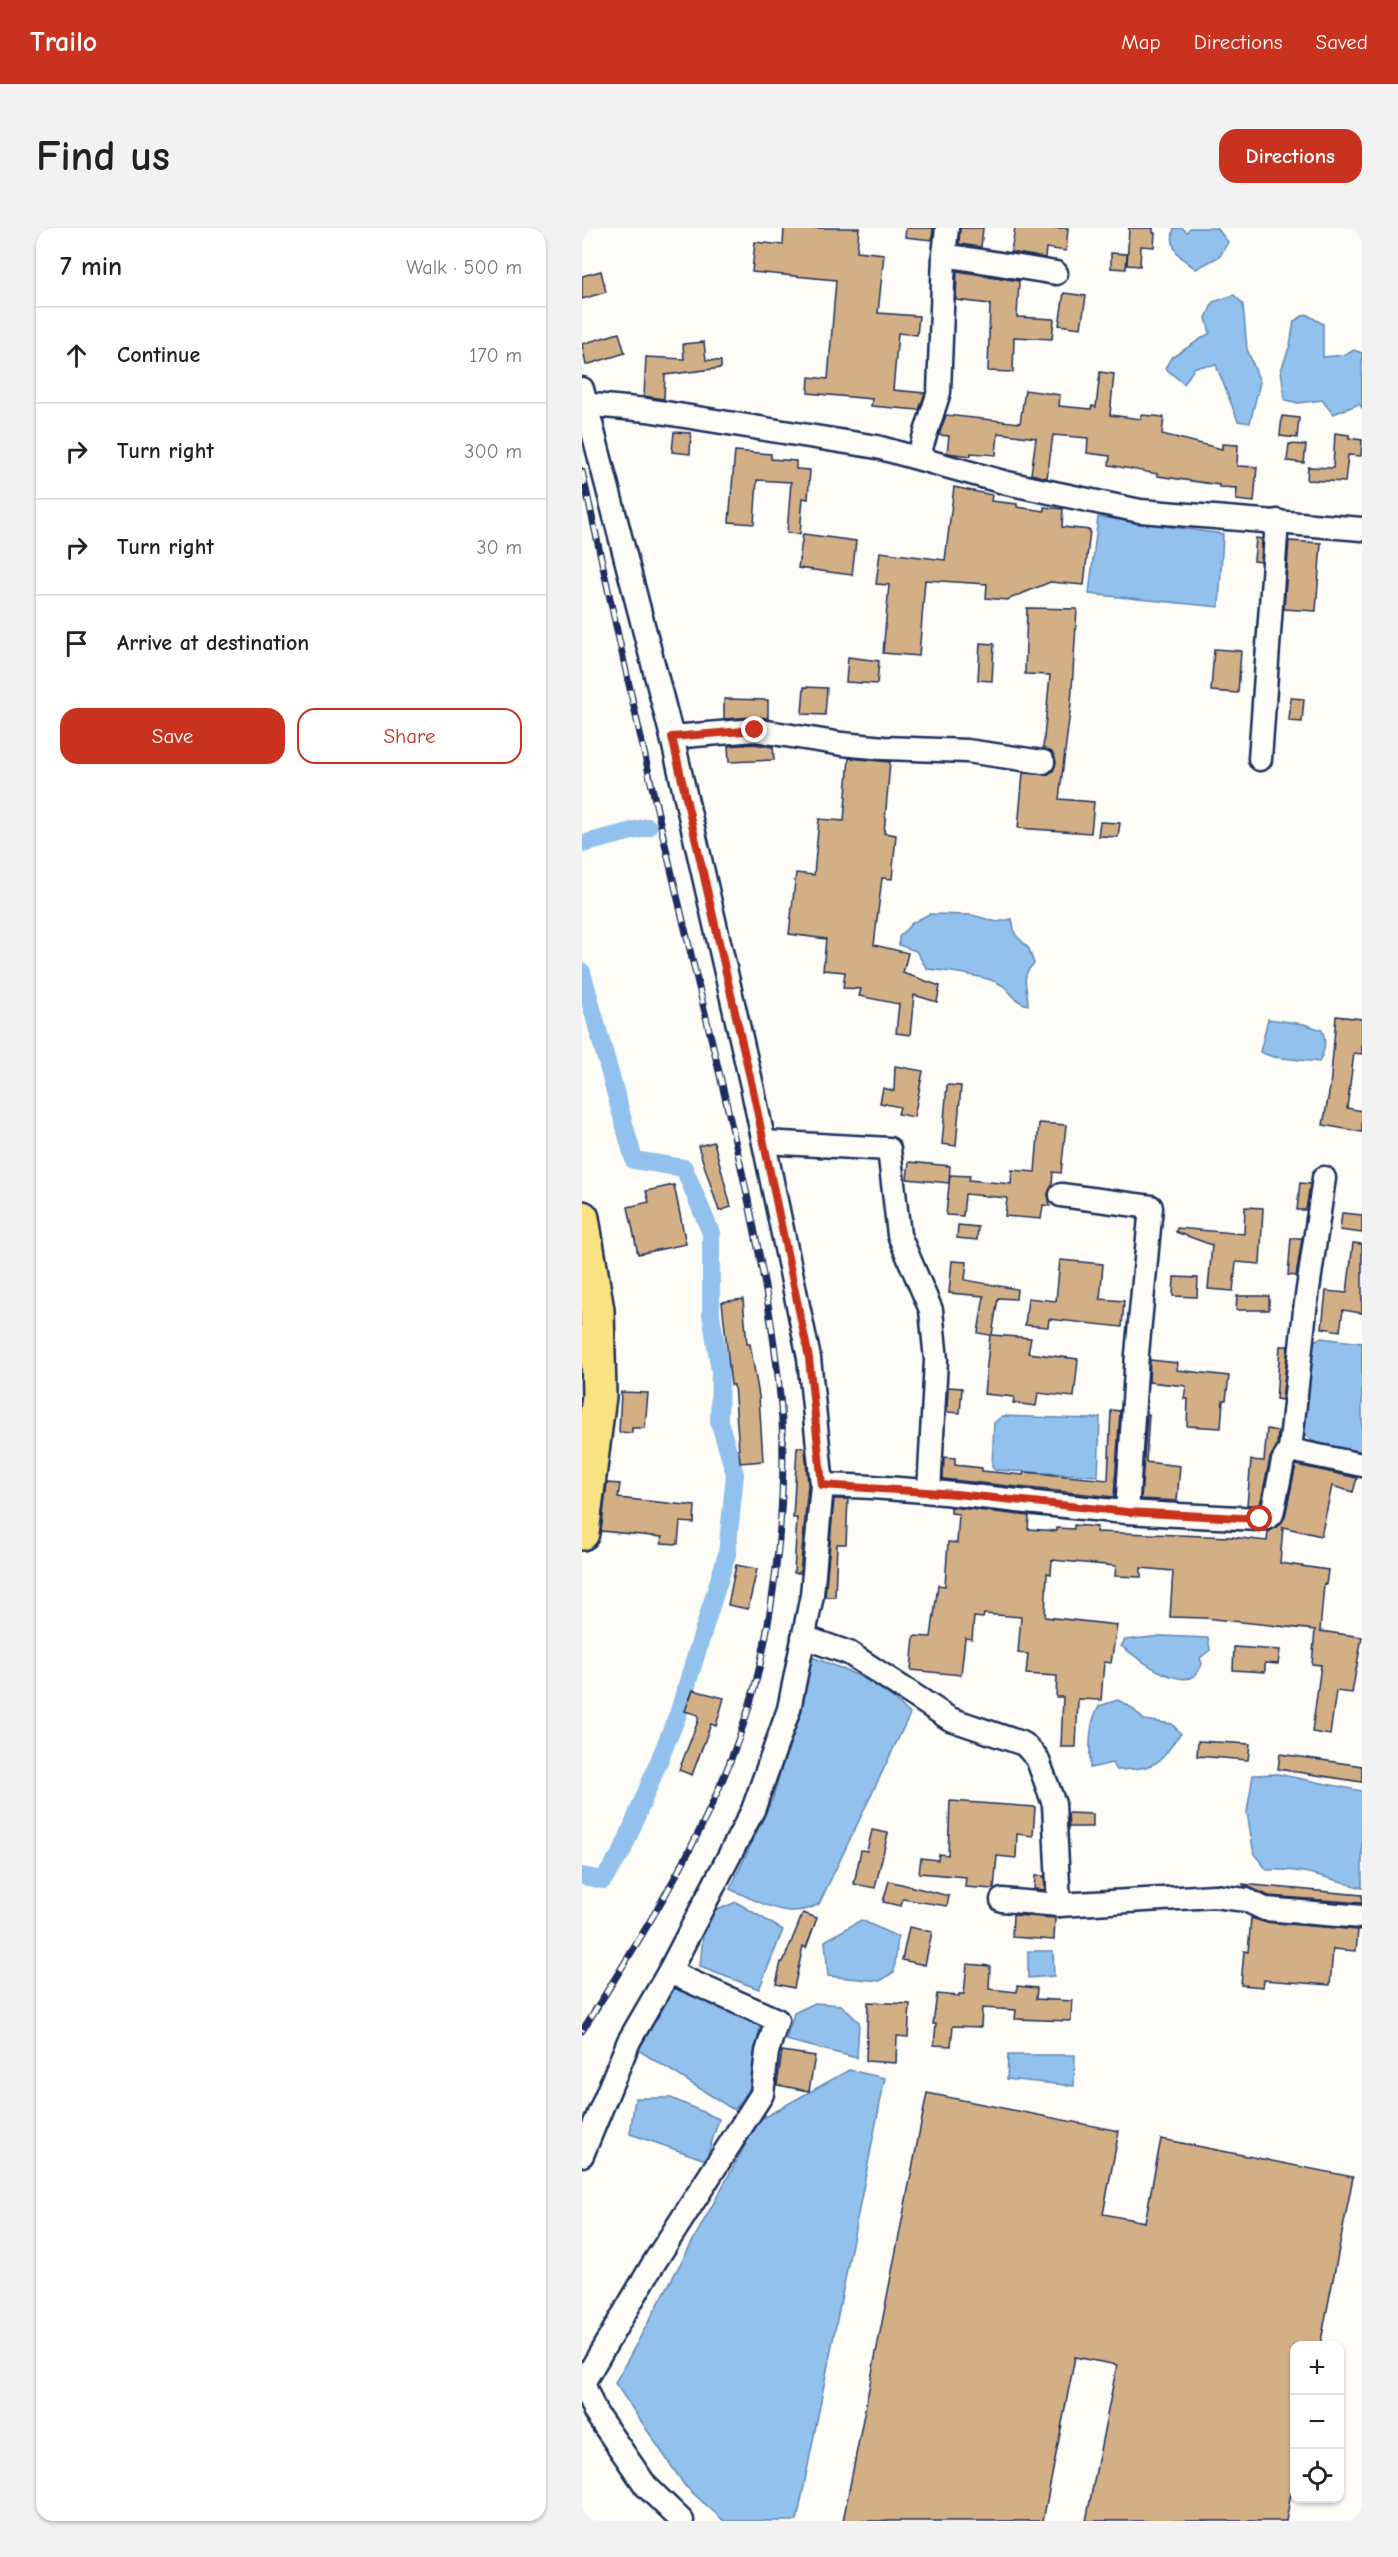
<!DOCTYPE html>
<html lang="en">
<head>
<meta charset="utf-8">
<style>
	body { margin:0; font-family:"Comic Neue",sans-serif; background:#f2f2f2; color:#222 }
	.controls { position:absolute; right:18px; bottom:18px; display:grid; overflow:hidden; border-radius:12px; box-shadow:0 2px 4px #0004 }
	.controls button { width:54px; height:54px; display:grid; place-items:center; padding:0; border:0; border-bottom:2px solid #e0e0e0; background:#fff; color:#222; font:30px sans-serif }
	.stop { position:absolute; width:18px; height:18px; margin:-14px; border:4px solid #c8321e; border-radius:50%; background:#fff }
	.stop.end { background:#c8321e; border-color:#fff; box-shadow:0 2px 6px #0008 }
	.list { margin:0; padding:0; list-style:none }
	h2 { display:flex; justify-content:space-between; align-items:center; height:78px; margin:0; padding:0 24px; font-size:26px }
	h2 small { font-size:20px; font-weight:400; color:#767676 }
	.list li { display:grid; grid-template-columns:39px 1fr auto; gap:18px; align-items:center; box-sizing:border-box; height:96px; padding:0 24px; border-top:2px solid #e0e0e0 }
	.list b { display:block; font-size:22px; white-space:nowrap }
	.list em { font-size:20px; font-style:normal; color:#767676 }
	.actions { display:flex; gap:12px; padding:18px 24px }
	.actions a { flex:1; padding:14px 0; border:2px solid #c8321e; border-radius:18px; text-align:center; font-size:21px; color:#c8321e }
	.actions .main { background:#c8321e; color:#fff }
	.icon { flex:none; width:33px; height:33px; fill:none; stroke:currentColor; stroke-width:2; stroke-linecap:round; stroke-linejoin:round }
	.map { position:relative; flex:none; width:780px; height:2293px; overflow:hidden; border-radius:18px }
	header { display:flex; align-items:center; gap:36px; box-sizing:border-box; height:84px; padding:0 30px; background:#c8321e; color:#fff }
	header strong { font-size:28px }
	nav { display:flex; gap:33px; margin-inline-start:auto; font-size:21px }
	.intro { display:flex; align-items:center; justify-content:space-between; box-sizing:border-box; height:144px; padding:0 36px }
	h1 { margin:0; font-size:42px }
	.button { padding:15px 27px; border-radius:18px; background:#c8321e; color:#fff; font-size:21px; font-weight:700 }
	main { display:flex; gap:36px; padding:0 36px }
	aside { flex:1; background:#fff; border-radius:18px; box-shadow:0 2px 4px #0004 }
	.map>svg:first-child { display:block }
	.water { fill:#91c1ec; stroke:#6287b3; stroke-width:1.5 }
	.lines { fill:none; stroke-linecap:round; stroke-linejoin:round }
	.canal { stroke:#91c1ec; stroke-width:18 }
	.building { fill:#d3af85; stroke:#1b2f5e; stroke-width:1.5 }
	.minor-casing { stroke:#1b2f5e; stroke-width:27 }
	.highway-casing { stroke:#1b2f5e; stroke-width:38 }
	.minor { stroke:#fdfcf7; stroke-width:22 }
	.highway { stroke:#f8e281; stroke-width:33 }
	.rail-casing { stroke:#1b2f5e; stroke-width:7 }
	.rail { stroke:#fdfcf7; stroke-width:4.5; stroke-dasharray:14; stroke-linecap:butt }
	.route { stroke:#c8321e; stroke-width:8 }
</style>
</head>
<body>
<header>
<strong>Trailo</strong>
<nav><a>Map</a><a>Directions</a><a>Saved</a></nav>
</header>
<div class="intro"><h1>Find us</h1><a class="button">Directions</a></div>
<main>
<aside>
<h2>7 min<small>Walk · 500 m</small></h2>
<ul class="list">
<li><svg class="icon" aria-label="ahead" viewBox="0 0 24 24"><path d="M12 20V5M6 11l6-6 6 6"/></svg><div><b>Continue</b></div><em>170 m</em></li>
<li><svg class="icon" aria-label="right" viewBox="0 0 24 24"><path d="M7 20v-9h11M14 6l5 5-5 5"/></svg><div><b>Turn right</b></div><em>300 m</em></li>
<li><svg class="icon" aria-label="right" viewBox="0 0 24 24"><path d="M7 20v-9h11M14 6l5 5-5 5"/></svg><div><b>Turn right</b></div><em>30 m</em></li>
<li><svg class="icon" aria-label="arrive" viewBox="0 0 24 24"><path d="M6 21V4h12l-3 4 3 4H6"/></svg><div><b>Arrive at destination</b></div></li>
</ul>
<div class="actions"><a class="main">Save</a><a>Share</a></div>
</aside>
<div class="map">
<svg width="780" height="2293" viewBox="0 0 780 2293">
	<rect width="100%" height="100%" fill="#fdfcf7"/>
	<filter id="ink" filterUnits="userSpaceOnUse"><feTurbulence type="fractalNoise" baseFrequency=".0167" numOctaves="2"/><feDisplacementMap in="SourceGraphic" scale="12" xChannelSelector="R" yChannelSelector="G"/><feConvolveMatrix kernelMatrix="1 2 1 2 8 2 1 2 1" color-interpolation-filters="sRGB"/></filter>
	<g filter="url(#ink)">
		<g class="water">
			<path d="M592,0H600L605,4L608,0H635L646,14L638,28L614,41C598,30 586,21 592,0Z"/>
			<polygon points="652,67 661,76 665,121 678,154 668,195 656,193 634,137 613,139 602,156 583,140 589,130 628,105 624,90 631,74"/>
			<polygon points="724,86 741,96 741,129 763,127 772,122 780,125 780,180 777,176 751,186 740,172 716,175 703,172 699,142 708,117 712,93"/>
			<polygon points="516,289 641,306 637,379 507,366"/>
			<path d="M347,686L390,687L415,694L430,691L433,706L447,721L452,736C437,748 446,759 446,777C432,774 430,764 420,757C404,747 365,743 345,741L334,723L317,717V709L330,695Z"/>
			<path d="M686,791L722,796L740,802C745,813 742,825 737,834L691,829L678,824Z"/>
			<polygon points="738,1110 780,1115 780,1223 737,1218 720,1204 730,1114"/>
			<polygon points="420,1188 507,1191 518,1189 516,1248 413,1242 410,1239 412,1195"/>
			<path d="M579,1408L626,1410L628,1422L618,1430L620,1436C618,1440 616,1446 612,1448C593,1460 554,1429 539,1418L543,1412Z"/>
			<path d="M227,1428C268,1443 297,1453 328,1486L237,1676C206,1694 176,1673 148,1661L191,1570L219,1468Z"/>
			<path d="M536,1472L549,1479L562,1492L590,1496L599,1506C591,1513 587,1523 581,1529C569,1542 551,1541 535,1542L530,1535L508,1540C508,1519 506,1497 517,1478Z"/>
			<path d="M695,1546L780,1563V1660C744,1650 724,1640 685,1642L672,1626L665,1584L671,1547Z"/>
			<polygon points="154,1674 201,1702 177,1761 118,1739 123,1687"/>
			<polygon points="279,1692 316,1709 312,1744 298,1753 246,1748 243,1713"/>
			<polygon points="446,1723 471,1723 472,1748 446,1750"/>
			<path d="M88,1754L177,1795C178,1831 178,1853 152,1882L56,1822Z"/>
			<polygon points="233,1775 259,1777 277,1794 275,1830 204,1812 212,1785"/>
			<polygon points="426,1827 493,1827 492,1858 425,1851"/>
			<polygon points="267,1842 303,1850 215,2293 142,2293 103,2258 33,2155 177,1892"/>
			<polygon points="53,1870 89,1870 137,1891 124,1932 48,1906"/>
		</g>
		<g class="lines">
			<g class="canal">
				<polyline points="0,616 66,599"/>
				<polyline points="0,744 52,932 102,940 129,1005 129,1086 138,1143 137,1193 153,1246 145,1326 96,1486 40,1624 21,1652 0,1648"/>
			</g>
		</g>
		<g class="building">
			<polygon points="202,0 277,0 275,23 302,26 296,85 337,88 335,107 316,105 311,162 343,165 337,182 289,178 290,171 226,165 227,149 246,151 254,52 170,44 173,14 201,17"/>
			<polygon points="324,0 351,0 350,12 323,9"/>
			<polygon points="378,0 401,0 399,19 377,16"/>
			<polygon points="433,0 486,0 484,23 464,20 463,30 429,24"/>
			<polygon points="547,0 571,0 571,5 573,5 572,19 559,18 558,38 545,37"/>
			<polygon points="529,25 545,26 544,41 529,40"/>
			<polygon points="19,43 24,64 0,71 0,48"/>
			<polygon points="375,43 437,53 435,89 472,91 470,111 432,109 431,144 406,143 408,76 374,72"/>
			<polygon points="482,65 504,68 499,100 477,97"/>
			<polygon points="37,105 43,125 4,137 0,116"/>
			<polygon points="122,114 124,132 139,133 139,140 83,147 82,171 62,168 64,129 102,131 101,116"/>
			<polygon points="518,144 532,146 528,187 559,191 559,187 582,189 580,206 640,221 640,216 656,217 655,238 675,239 672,274 654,272 655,260 637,259 637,257 576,248 576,246 527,237 528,228 505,225 506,210 471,207 465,250 449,246 454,210 416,205 414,227 389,225 389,228 365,225 367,208 357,207 364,187 438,195 443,162 478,167 477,178 509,181 510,178 514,179"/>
			<polygon points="700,188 717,190 715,210 698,208"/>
			<polygon points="92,204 109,205 108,226 90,224"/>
			<polygon points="753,205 767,207 767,210 780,212 779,228 766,227 763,254 725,252 726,239 751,240"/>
			<polygon points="707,216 724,217 722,235 705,233"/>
			<polygon points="153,223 189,226 189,231 214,233 214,241 228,242 226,271 221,270 218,306 205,305 209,254 175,252 172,296 147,294"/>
			<polygon points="372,259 410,267 409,273 435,276 435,279 462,283 462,279 481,281 480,299 508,302 502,357 468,354 425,372 404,370 405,356 343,352 337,428 301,425 307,357 294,356 298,324 363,332"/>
			<polygon points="221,306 274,313 270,347 216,340"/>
			<polygon points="674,310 680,311 679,334 672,333"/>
			<polygon points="707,313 739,315 734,383 702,381"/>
			<polygon points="445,380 495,381 489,476 477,571 512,574 509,605 436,600 441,545 465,547 471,543 474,535 470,524 461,520 468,447 443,446"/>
			<polygon points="398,415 412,416 410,453 396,452"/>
			<polygon points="632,421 659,423 656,465 629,463"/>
			<polygon points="266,429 297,433 295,456 264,454"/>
			<polygon points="222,459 245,460 243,487 220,486"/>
			<polygon points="709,470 722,471 720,494 707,493"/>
			<polygon points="142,471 186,472 186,490 172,489 142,491"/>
			<polygon points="172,516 191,519 192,532 147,534 146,518"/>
			<polygon points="267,530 308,534 302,605 314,607 310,651 300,650 292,717 326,725 321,745 358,758 355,774 332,767 328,807 314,805 317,776 277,768 279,761 261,760 263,744 241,742 244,711 207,706 214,645 232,647 237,591 262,593"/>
			<polygon points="518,594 538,595 536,609 516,608"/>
			<polygon points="754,788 780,791 780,826 772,825 765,880 780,883 780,904 741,897 748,860"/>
			<polygon points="313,838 341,843 332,889 316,886 318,879 298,875 301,860 312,863"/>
			<polygon points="365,857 379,858 374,918 360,916"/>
			<polygon points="457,895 484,897 479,945 471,944 470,958 466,966 468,978 461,977 459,991 423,988 425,970 383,966 381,988 364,987 368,947 388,948 387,952 429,956 430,942 453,944"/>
			<polygon points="132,914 149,979 137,983 116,918"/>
			<polygon points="327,934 368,938 367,955 325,951"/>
			<polygon points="718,955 728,956 724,982 715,982"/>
			<polygon points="92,957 104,1016 56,1026 46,979 67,974 64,963"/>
			<polygon points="663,979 681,980 678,1036 654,1034 651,1063 626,1061 630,1017 594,1004 595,1000 662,1006"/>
			<polygon points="760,985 780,987 780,1005 758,1002"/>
			<polygon points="376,997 396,999 395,1012 375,1010"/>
			<polygon points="709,1010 720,1010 714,1048 706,1047"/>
			<polygon points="771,1015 780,1016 780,1085 761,1082 758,1103 740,1100 744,1063 765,1065"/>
			<polygon points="478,1032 521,1036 518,1071 542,1073 540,1099 467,1091 466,1099 443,1097 446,1070 474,1073"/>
			<polygon points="370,1033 385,1034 383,1052 435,1061 434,1071 416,1070 410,1107 449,1110 446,1125 496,1131 492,1169 456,1165 454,1178 431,1175 432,1169 402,1166 408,1107 396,1105 402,1068 367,1065"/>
			<polygon points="592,1049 616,1050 615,1069 591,1068"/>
			<polygon points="655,1068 687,1068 687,1082 654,1082"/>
			<polygon points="161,1071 165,1116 168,1116 177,1168 181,1233 158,1235 152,1157 149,1157 140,1074"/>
			<polygon points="698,1118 706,1118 700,1172 694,1171"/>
			<polygon points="568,1132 596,1135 595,1142 647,1148 644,1172 641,1172 639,1200 605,1198 606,1171 602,1171 604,1158 567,1154"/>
			<polygon points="366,1159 380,1160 378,1185 365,1184"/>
			<polygon points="39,1164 66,1165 63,1200 50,1200 50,1205 37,1204"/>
			<polygon points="529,1182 538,1183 532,1269 361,1251 362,1229 373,1230 373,1237 400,1240 400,1243 441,1247 442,1244 526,1252"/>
			<polygon points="565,1186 567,1186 564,1234 598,1238 595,1273 559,1271"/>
			<polygon points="685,1201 696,1203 695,1217 688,1230 678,1277 665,1277 669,1232 682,1233"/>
			<polygon points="215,1219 223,1220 226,1257 218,1345 212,1345 215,1290 211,1290"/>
			<polygon points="714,1237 775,1250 771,1264 750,1258 739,1308 701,1299 698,1335 746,1342 744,1357 742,1356 738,1403 780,1409 770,1465 754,1463 748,1507 730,1504 739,1437 730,1436 733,1402 622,1390 588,1389 591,1343 559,1340 559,1349 533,1348 534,1338 470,1332 469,1346 465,1345 463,1389 535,1397 529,1435 522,1434 519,1472 496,1471 494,1519 479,1519 481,1469 474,1469 475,1448 444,1446 446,1426 436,1425 439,1389 402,1386 401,1390 392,1389 390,1411 383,1410 379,1447 329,1442 332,1408 349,1409 356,1357 363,1358 366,1314 375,1315 377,1286 369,1285 369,1279 447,1288 446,1301 475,1303 475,1300 492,1301 492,1297 515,1299 514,1304 649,1309 685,1313 686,1304 698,1297 703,1289"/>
			<polygon points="25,1255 38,1256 36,1270 113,1278 112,1295 98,1294 96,1316 79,1315 80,1309 19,1303"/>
			<polygon points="252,1271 266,1271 264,1316 255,1316 253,1369 243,1369"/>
			<polygon points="154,1337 175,1341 166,1381 146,1377"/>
			<polygon points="652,1419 698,1422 696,1436 683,1435 683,1444 651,1442"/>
			<polygon points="111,1462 142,1470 134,1498 129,1496 110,1547 97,1542 116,1493 116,1487 103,1483"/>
			<polygon points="616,1513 668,1516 666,1532 615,1528"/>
			<polygon points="698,1526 780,1538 780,1554 696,1541"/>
			<polygon points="368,1573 453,1579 451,1608 435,1606 434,1630 415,1628 412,1661 383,1659 384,1649 337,1645 339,1630 356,1632 357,1626 366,1627"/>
			<polygon points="486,1585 511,1586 511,1599 487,1599"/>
			<polygon points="290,1602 306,1605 293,1660 272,1656 279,1622 285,1623"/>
			<polygon points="453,1648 462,1648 463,1662 452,1661"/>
			<polygon points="307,1653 367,1668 365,1678 321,1671 319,1678 301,1674"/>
			<polygon points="660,1656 780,1667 780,1675 687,1668"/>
			<polygon points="221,1685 235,1690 224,1720 221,1718 212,1760 194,1756 199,1734 201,1734"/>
			<polygon points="431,1687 473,1690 472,1712 430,1709"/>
			<polygon points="669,1690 682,1694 776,1702 774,1723 751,1721 748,1757 682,1752 681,1759 659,1757 662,1723 666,1724"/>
			<polygon points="327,1699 350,1704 343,1737 320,1732"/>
			<polygon points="385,1736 408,1738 407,1761 435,1764 435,1758 455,1760 454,1771 490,1773 489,1793 433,1791 434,1782 400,1780 399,1799 371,1798 369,1818 352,1817 354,1796 351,1796 355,1766 377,1768 377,1766 382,1766"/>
			<polygon points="286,1774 328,1776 326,1809 315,1808 314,1835 284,1833"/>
			<polygon points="200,1823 233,1828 227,1863 195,1857"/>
			<polygon points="345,1865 537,1903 521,1986 563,1994 579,1911 771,1949 738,2118 712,2118 712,2249 704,2293 504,2293 535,2137 493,2129 461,2293 261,2293"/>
		</g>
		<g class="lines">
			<defs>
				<g id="minor">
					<polyline points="362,27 474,45"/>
					<polyline points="0,161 90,509 170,858 227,1130 240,1257"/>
					<polyline points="0,176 65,182 295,219 425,255 558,283 780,301"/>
					<polyline points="336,229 357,164 362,27 365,0"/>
					<polyline points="90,509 173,502 260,516 302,520 385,523 461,534"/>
					<polyline points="678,531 695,293"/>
					<polyline points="182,914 307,921 317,1007 349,1082 354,1132 347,1263"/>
					<polyline points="479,967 569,979 555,1126 545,1284"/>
					<polyline points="708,1222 723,1082 742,950"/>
					<polyline points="221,1409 267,1425 368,1491 442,1516 455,1530 472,1576 477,1677 632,1668 664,1672 683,1681 780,1689"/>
					<polyline points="420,1672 477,1677"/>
					<polyline points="0,1927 47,1813 87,1744"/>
					<path d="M100,2293L64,2258L13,2184L1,2155L70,2038L180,1866L185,1824L195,1792L87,1744L171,1582L207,1481L230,1367L240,1257C343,1259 444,1276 546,1284C590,1287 634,1289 678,1291L685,1290L690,1286L701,1233L708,1222L780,1237"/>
				</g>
				<polyline id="highway" points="0,990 15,1082 17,1168 0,1305"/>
			</defs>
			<use href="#minor" class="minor-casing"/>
			<use href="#highway" class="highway-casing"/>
			<use href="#minor" class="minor"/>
			<use href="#highway" class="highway"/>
			<defs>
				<path id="rail" d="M0,243C34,397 67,552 104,705C127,803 152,901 172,1000C185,1064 196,1129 200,1194C204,1268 194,1365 178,1437C148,1571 72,1689 0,1803"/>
			</defs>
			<use href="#rail" class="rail-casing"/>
			<use href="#rail" class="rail"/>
		</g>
	</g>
	<g class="lines" filter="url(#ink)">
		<polyline class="route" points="173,502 90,509 170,858 227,1130 240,1257 374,1266 545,1284 678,1291"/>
	</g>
</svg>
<div class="controls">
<button>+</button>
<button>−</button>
<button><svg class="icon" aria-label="locate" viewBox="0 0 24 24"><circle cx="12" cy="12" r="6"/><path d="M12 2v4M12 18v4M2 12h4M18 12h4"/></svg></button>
</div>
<div class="stop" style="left:678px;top:1291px"></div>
<div class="stop end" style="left:173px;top:502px"></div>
</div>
</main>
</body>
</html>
